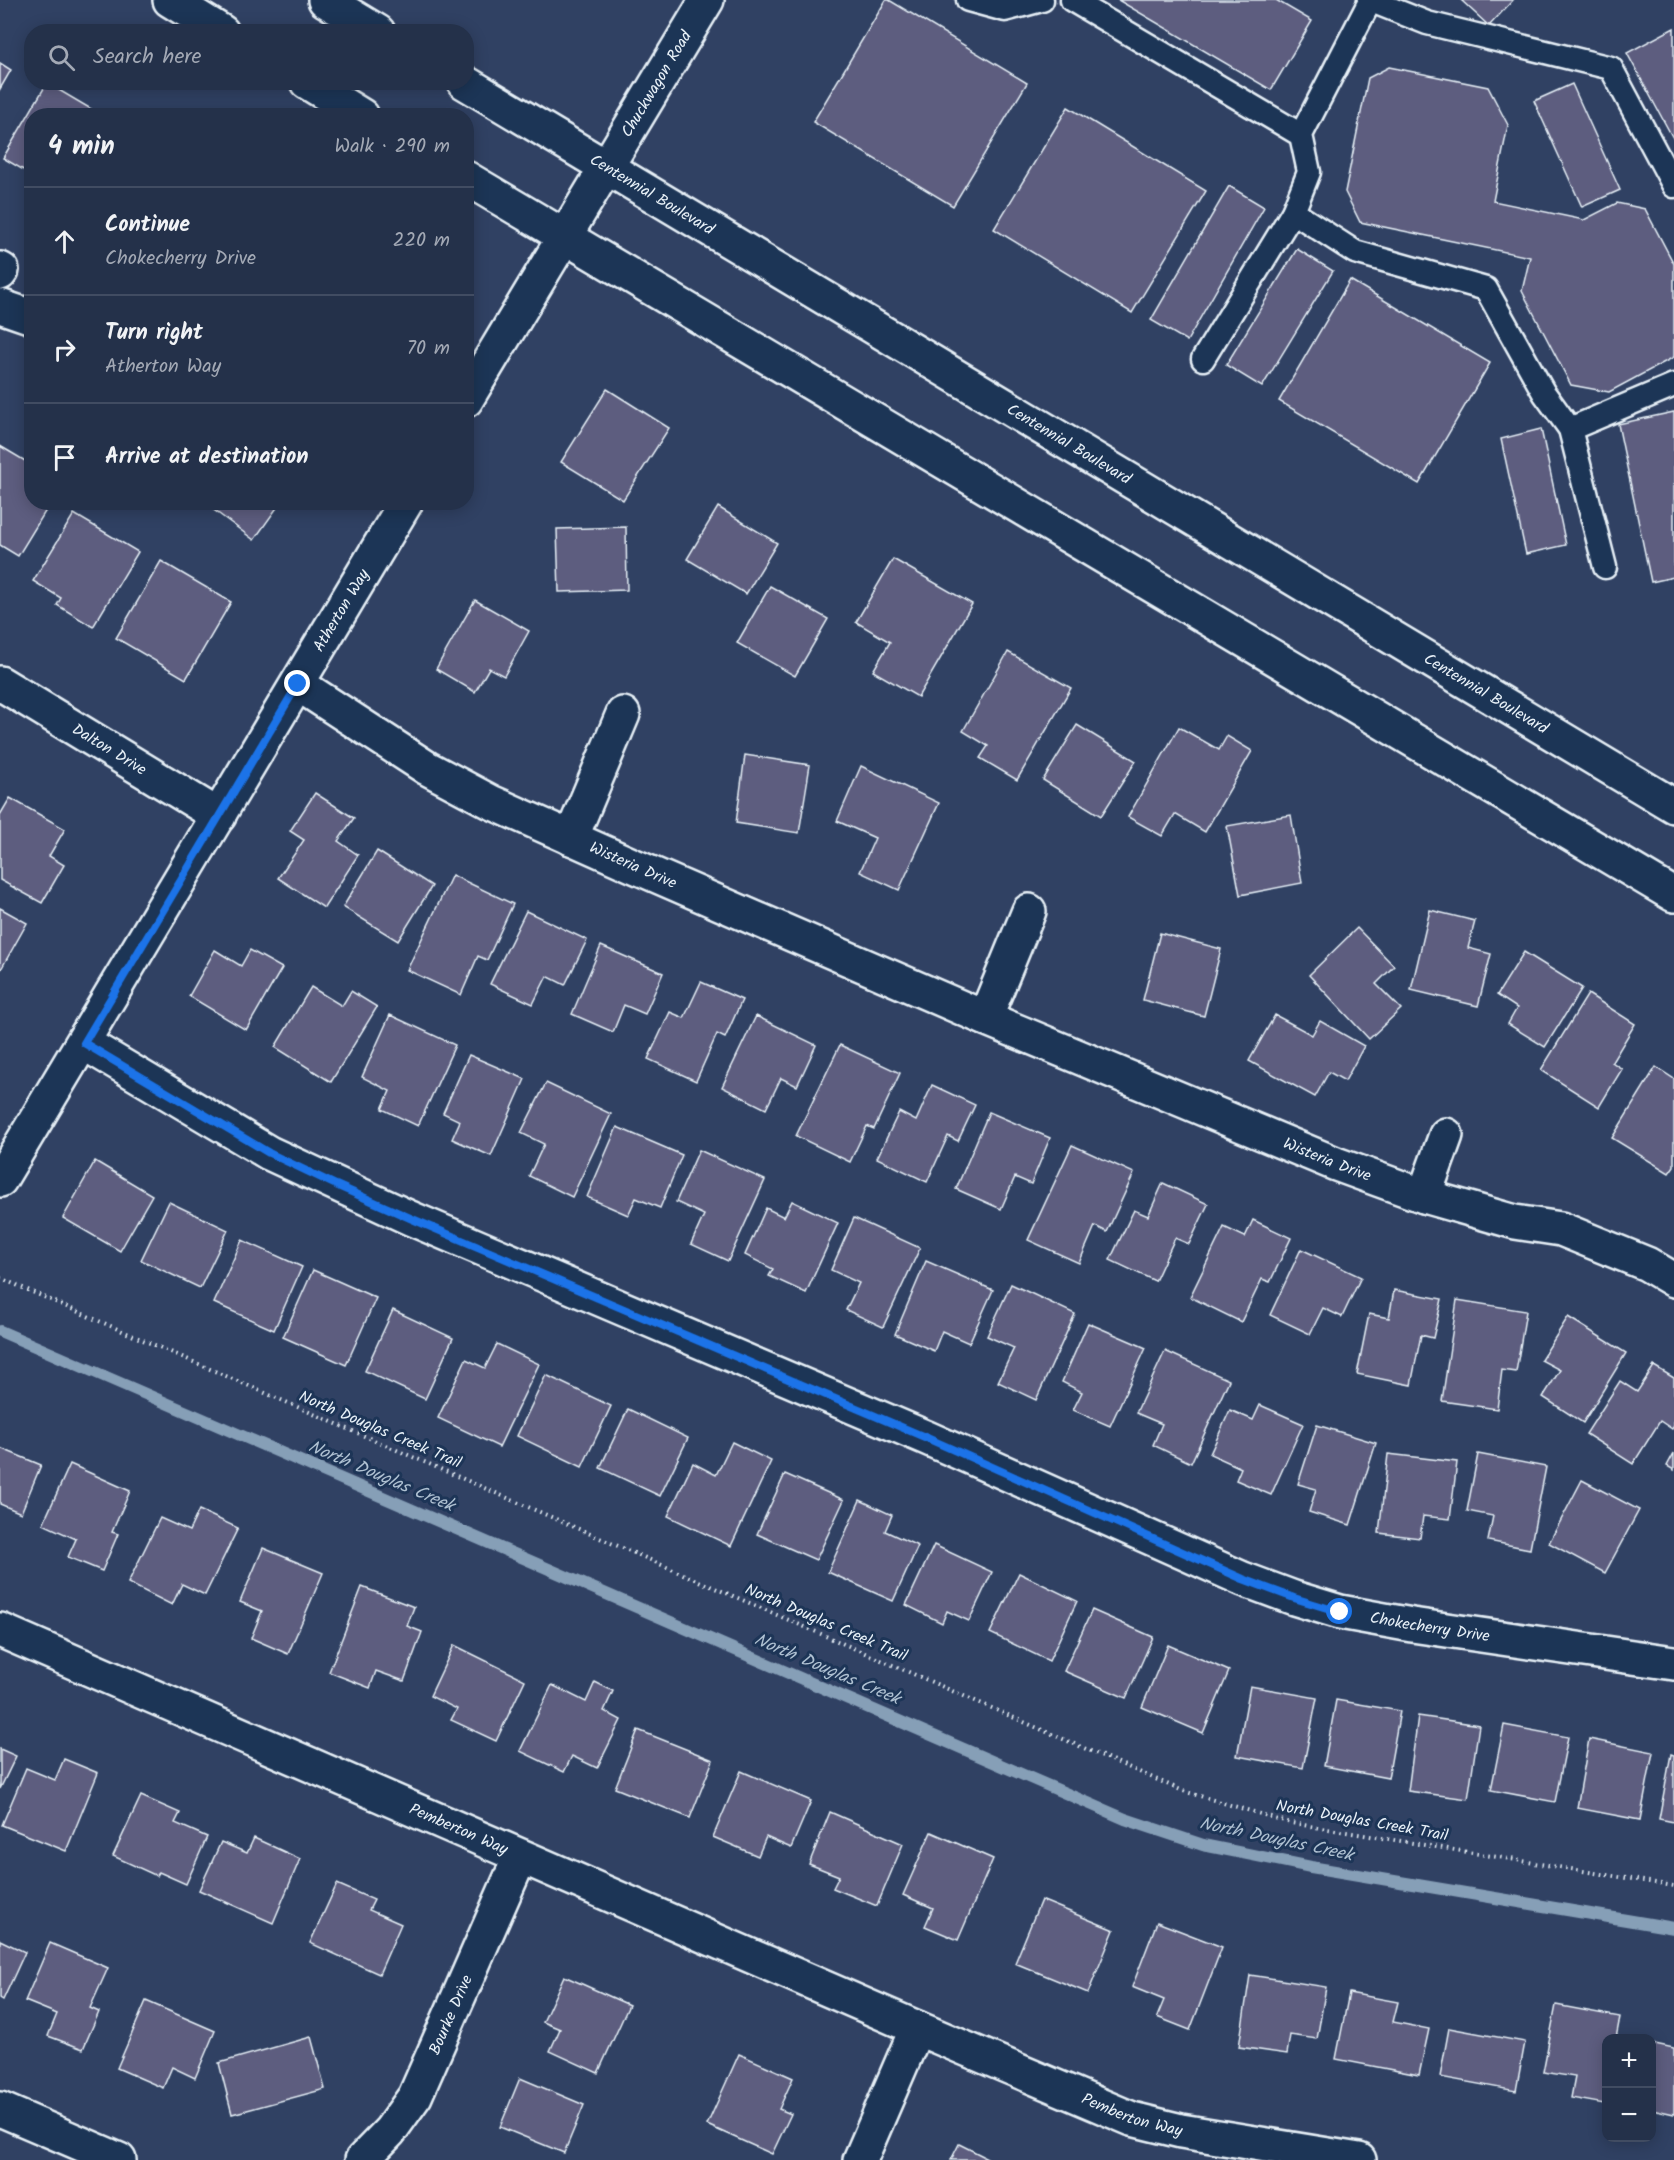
<!DOCTYPE html>
<html lang="en">
<head>
<meta charset="utf-8">
<style>
	body { margin:0; font-family:Kalam,sans-serif; background:#303d54; color:#f1f3f6 }
	.controls { position:absolute; right:18px; bottom:18px; display:grid; overflow:hidden; border-radius:12px; box-shadow:0 3px 15px #0003 }
	.controls button { width:54px; height:54px; display:grid; place-items:center; padding:0; border:0; border-bottom:2px solid #414c62; background:#24314a; color:#f1f3f6; font:30px sans-serif }
	.stop { position:absolute; width:18px; height:18px; margin:-14px; border:4px solid #1a73e8; border-radius:50%; background:#fff }
	.stop.end { background:#1a73e8; border-color:#fff; box-shadow:0 2px 6px #0008 }
	.list { margin:0; padding:0; list-style:none }
	h2 { display:flex; justify-content:space-between; align-items:center; height:78px; margin:0; padding:0 24px; font-size:26px }
	h2 small { font-size:20px; font-weight:400; color:#a3a9b5 }
	.list li { display:grid; grid-template-columns:39px 1fr auto; gap:18px; align-items:center; box-sizing:border-box; height:108px; padding:0 24px; border-top:2px solid #414c62 }
	.list b { display:block; font-size:22px; white-space:nowrap }
	.list p { margin:0; font-size:20px; white-space:nowrap; color:#a3a9b5 }
	.list em { font-size:20px; font-style:normal; color:#a3a9b5 }
	.icon { flex:none; width:33px; height:33px; fill:none; stroke:currentColor; stroke-width:2; stroke-linecap:round; stroke-linejoin:round }
	.map { position:relative; flex:none; width:1674px; height:2160px; overflow:hidden }
	.search { position:absolute; background:#24314a; box-shadow:0 3px 15px #0003; left:24px; top:24px; width:450px; height:66px; display:flex; align-items:center; gap:15px; box-sizing:border-box; padding:0 21px; border-radius:24px; color:#a3a9b5; font-size:22px }
	.panel { position:absolute; background:#24314a; box-shadow:0 3px 15px #0003; left:24px; top:108px; width:450px; height:402px; border-radius:24px }
	.map>svg:first-child { display:block }
	.lines { fill:none; stroke-linecap:round; stroke-linejoin:round }
	.stream { stroke:#869fb7; stroke-width:12 }
	.building { fill:#5d5d7f; stroke:#e8f1f8; stroke-width:1.5 }
	.lane-casing { stroke:#e8f1f8; stroke-width:27 }
	.street-casing { stroke:#e8f1f8; stroke-width:38 }
	.secondary-casing { stroke:#e8f1f8; stroke-width:38 }
	.path { stroke:#e8f1f8; stroke-width:4; stroke-dasharray:1.5 4.5; stroke-linecap:butt }
	.lane { stroke:#1d3557; stroke-width:22 }
	.street { stroke:#1d3557; stroke-width:33 }
	.secondary { stroke:#1d3557; stroke-width:33 }
	.route { stroke:#1a73e8; stroke-width:8 }
	.labels { text-anchor:middle; dominant-baseline:central; stroke-width:6; stroke-linejoin:round; paint-order:stroke }
	.street-label { font-size:16px; fill:#e8f1f8; stroke:#1d3557 }
	.water-label { font-size:18px; font-style:italic; fill:#afc1d2; stroke:#1d3557 }
</style>
</head>
<body>
<div class="map">
<svg width="1674" height="2160" viewBox="0 0 1674 2160">
	<rect width="100%" height="100%" fill="#304163"/>
	<filter id="ink" filterUnits="userSpaceOnUse"><feTurbulence type="fractalNoise" baseFrequency=".0167" numOctaves="2"/><feDisplacementMap in="SourceGraphic" scale="12" xChannelSelector="R" yChannelSelector="G"/><feConvolveMatrix kernelMatrix="1 2 1 2 8 2 1 2 1" color-interpolation-filters="sRGB"/></filter>
	<g filter="url(#ink)">
		<g class="lines">
			<polyline class="stream" points="0,1331 1125,1819 1203,1845 1311,1867 1674,1928"/>
		</g>
		<g class="building">
			<polygon points="886,0 889,0 1027,83 953,206 813,122"/>
			<polygon points="1118,0 1276,0 1312,21 1271,90"/>
			<polygon points="1461,0 1513,0 1489,26"/>
			<polygon points="1674,28 1674,140 1627,53"/>
			<polygon points="0,63 11,70 0,89"/>
			<polygon points="1389,67 1488,87 1508,125 1493,201 1584,220 1617,203 1645,209 1674,264 1674,357 1609,392 1571,385 1522,291 1530,257 1360,222 1345,192 1368,78"/>
			<polygon points="47,83 103,116 32,116 32,175 3,158"/>
			<polygon points="1572,84 1620,190 1582,207 1534,101"/>
			<polygon points="1068,107 1206,191 1132,313 994,229"/>
			<polygon points="1229,186 1264,207 1187,341 1151,320"/>
			<polygon points="1297,249 1333,271 1262,387 1226,365"/>
			<polygon points="1350,280 1490,363 1419,484 1279,401"/>
			<polygon points="607,389 669,428 623,500 561,462"/>
			<polygon points="1674,412 1674,577 1651,582 1618,424"/>
			<polygon points="1541,429 1566,545 1526,554 1501,439"/>
			<polygon points="0,446 32,465 32,502 51,502 18,556 0,545"/>
			<polygon points="203,502 281,502 254,540"/>
			<polygon points="718,507 777,543 746,594 687,559"/>
			<polygon points="74,514 138,552 93,627 57,605 61,598 33,581"/>
			<polygon points="626,527 627,590 559,592 557,529"/>
			<polygon points="893,559 972,604 918,697 873,671 890,642 856,622"/>
			<polygon points="161,561 231,602 186,679 116,638"/>
			<polygon points="770,586 828,619 795,676 737,643"/>
			<polygon points="475,600 529,631 504,676 489,668 475,692 436,669"/>
			<polygon points="1008,652 1071,688 1017,780 980,758 988,746 963,731"/>
			<polygon points="1077,725 1136,761 1101,816 1043,780"/>
			<polygon points="1179,727 1219,750 1227,736 1252,751 1205,832 1175,814 1162,836 1128,817"/>
			<polygon points="745,755 810,765 799,833 736,823"/>
			<polygon points="861,766 939,803 899,890 860,872 875,838 837,821"/>
			<polygon points="315,793 354,818 338,841 358,855 324,908 278,878 304,840 290,831"/>
			<polygon points="10,798 65,829 49,856 64,865 42,903 0,880 0,815"/>
			<polygon points="1291,815 1302,883 1240,895 1227,826"/>
			<polygon points="377,851 432,886 398,941 343,907"/>
			<polygon points="452,875 513,904 487,960 478,956 461,995 407,970"/>
			<polygon points="0,908 27,923 0,971"/>
			<polygon points="1430,910 1475,921 1468,948 1491,954 1478,1006 1411,990"/>
			<polygon points="526,911 587,940 565,985 547,976 533,1004 490,984"/>
			<polygon points="1357,928 1394,966 1376,984 1401,1009 1369,1039 1309,975"/>
			<polygon points="1160,933 1221,949 1204,1016 1143,1000"/>
			<polygon points="601,946 663,973 645,1014 624,1005 613,1032 572,1014"/>
			<polygon points="215,950 241,966 250,950 282,968 246,1030 189,996"/>
			<polygon points="1524,952 1582,988 1545,1047 1508,1024 1517,1008 1497,995"/>
			<polygon points="701,982 742,1000 725,1038 717,1034 696,1081 648,1059 670,1012 684,1018"/>
			<polygon points="311,987 342,1006 351,991 377,1007 331,1082 275,1047"/>
			<polygon points="1588,994 1635,1024 1612,1062 1622,1069 1599,1107 1541,1070"/>
			<polygon points="390,1015 455,1045 418,1126 382,1109 390,1091 362,1077"/>
			<polygon points="1275,1015 1312,1035 1320,1021 1364,1046 1345,1081 1329,1072 1315,1097 1249,1061"/>
			<polygon points="756,1016 816,1045 797,1086 781,1078 766,1109 722,1087"/>
			<polygon points="840,1045 900,1073 874,1129 867,1126 850,1162 796,1136"/>
			<polygon points="469,1055 525,1079 491,1156 452,1139 460,1121 443,1113"/>
			<polygon points="1656,1067 1674,1079 1674,1166 1669,1173 1612,1138"/>
			<polygon points="546,1083 611,1114 572,1197 529,1176 544,1144 521,1133"/>
			<polygon points="932,1085 975,1105 958,1141 948,1136 927,1182 877,1158 899,1112 916,1121"/>
			<polygon points="989,1112 1050,1138 1031,1184 1015,1177 1001,1209 956,1189"/>
			<polygon points="617,1127 682,1155 660,1208 636,1198 628,1215 587,1197"/>
			<polygon points="1072,1145 1134,1173 1107,1232 1095,1226 1079,1263 1028,1240"/>
			<polygon points="699,1150 765,1180 728,1261 691,1244 704,1215 676,1202"/>
			<polygon points="95,1161 152,1195 120,1251 63,1218"/>
			<polygon points="1163,1183 1208,1204 1189,1244 1175,1238 1155,1281 1110,1260 1134,1210 1148,1216"/>
			<polygon points="792,1201 838,1223 806,1293 769,1276 773,1269 745,1255 766,1208 784,1217"/>
			<polygon points="169,1202 228,1230 200,1288 141,1260"/>
			<polygon points="854,1218 920,1248 883,1327 846,1310 859,1283 831,1270"/>
			<polygon points="1253,1220 1291,1238 1270,1282 1262,1279 1241,1322 1190,1297 1224,1227 1245,1237"/>
			<polygon points="242,1240 302,1267 274,1330 214,1303"/>
			<polygon points="1301,1249 1361,1277 1342,1317 1323,1308 1310,1334 1270,1315"/>
			<polygon points="926,1261 993,1290 969,1343 942,1331 934,1351 895,1334"/>
			<polygon points="313,1270 376,1298 346,1365 283,1337"/>
			<polygon points="1011,1284 1075,1314 1036,1400 998,1382 1014,1348 987,1336"/>
			<polygon points="1394,1290 1442,1299 1433,1338 1421,1335 1411,1385 1357,1374 1369,1314 1389,1318"/>
			<polygon points="1457,1300 1526,1311 1516,1372 1502,1370 1497,1409 1442,1401"/>
			<polygon points="393,1310 453,1338 425,1399 365,1371"/>
			<polygon points="1568,1317 1626,1353 1583,1423 1543,1397 1560,1370 1541,1360"/>
			<polygon points="1088,1323 1146,1348 1110,1426 1073,1410 1082,1392 1062,1382"/>
			<polygon points="497,1344 539,1364 499,1447 438,1418 466,1359 485,1368"/>
			<polygon points="1165,1351 1229,1380 1191,1463 1153,1445 1162,1424 1136,1413"/>
			<polygon points="1654,1366 1674,1378 1674,1426 1672,1429 1660,1421 1633,1464 1586,1434 1620,1381 1637,1392"/>
			<polygon points="546,1375 611,1406 582,1467 517,1436"/>
			<polygon points="1260,1405 1303,1424 1271,1495 1236,1480 1241,1468 1210,1454 1230,1410 1253,1420"/>
			<polygon points="628,1409 688,1438 660,1496 600,1468"/>
			<polygon points="1317,1425 1376,1443 1350,1525 1309,1512 1316,1489 1298,1484"/>
			<polygon points="732,1442 771,1461 731,1546 668,1516 693,1463 716,1475"/>
			<polygon points="0,1448 41,1465 21,1513 0,1504"/>
			<polygon points="1674,1453 1674,1470 1667,1466"/>
			<polygon points="1388,1454 1457,1462 1450,1519 1423,1516 1420,1538 1379,1533"/>
			<polygon points="1478,1454 1546,1467 1530,1549 1488,1541 1493,1516 1467,1511"/>
			<polygon points="70,1464 130,1491 112,1532 118,1534 102,1571 68,1557 76,1539 43,1524"/>
			<polygon points="785,1474 844,1500 816,1560 757,1534"/>
			<polygon points="1582,1480 1639,1510 1605,1573 1549,1543"/>
			<polygon points="860,1500 892,1515 885,1531 918,1546 893,1601 828,1572"/>
			<polygon points="199,1510 238,1528 205,1595 182,1584 172,1605 128,1583 160,1518 189,1531"/>
			<polygon points="934,1545 992,1572 969,1621 947,1611 942,1623 906,1605"/>
			<polygon points="263,1548 323,1573 288,1654 251,1638 262,1611 240,1602"/>
			<polygon points="1019,1573 1077,1601 1049,1661 990,1633"/>
			<polygon points="362,1587 414,1607 407,1626 422,1632 404,1681 376,1671 370,1688 329,1672"/>
			<polygon points="1092,1610 1153,1637 1126,1698 1064,1671"/>
			<polygon points="454,1645 525,1680 496,1741 451,1720 457,1709 430,1696"/>
			<polygon points="1168,1645 1229,1671 1203,1733 1142,1707"/>
			<polygon points="595,1682 613,1691 604,1711 621,1720 597,1768 572,1756 564,1772 520,1751 552,1685 586,1702"/>
			<polygon points="1250,1686 1317,1698 1303,1768 1237,1756"/>
			<polygon points="1336,1700 1400,1711 1388,1778 1324,1766"/>
			<polygon points="1418,1716 1479,1725 1468,1799 1408,1791"/>
			<polygon points="1504,1725 1568,1737 1555,1802 1491,1790"/>
			<polygon points="638,1730 713,1760 690,1818 615,1788"/>
			<polygon points="1589,1739 1653,1752 1640,1820 1577,1808"/>
			<polygon points="0,1749 16,1756 0,1789"/>
			<polygon points="1671,1754 1674,1755 1674,1822 1659,1819"/>
			<polygon points="64,1759 98,1773 66,1851 2,1825 26,1768 55,1780"/>
			<polygon points="741,1771 811,1801 791,1848 766,1837 758,1856 713,1837"/>
			<polygon points="141,1796 180,1813 175,1823 207,1837 186,1884 159,1872 157,1876 113,1856"/>
			<polygon points="830,1812 903,1844 877,1906 833,1888 839,1876 809,1864"/>
			<polygon points="931,1832 993,1859 958,1940 925,1926 933,1908 903,1895"/>
			<polygon points="254,1838 300,1859 273,1923 199,1890 221,1842 247,1853"/>
			<polygon points="337,1884 374,1900 369,1910 401,1924 379,1974 310,1943"/>
			<polygon points="1041,1900 1114,1930 1088,1993 1015,1963"/>
			<polygon points="1157,1922 1222,1947 1190,2030 1157,2017 1164,2000 1132,1987"/>
			<polygon points="0,1940 25,1952 3,2000 0,1998"/>
			<polygon points="50,1943 108,1968 90,2008 99,2012 83,2049 48,2036 57,2014 25,2001"/>
			<polygon points="1250,1975 1326,1987 1317,2039 1290,2035 1287,2054 1239,2047"/>
			<polygon points="564,1976 629,2005 598,2073 550,2051 560,2029 543,2022"/>
			<polygon points="1349,1993 1398,2002 1393,2022 1429,2029 1419,2075 1336,2059"/>
			<polygon points="146,2001 215,2031 195,2078 172,2067 163,2088 117,2068"/>
			<polygon points="1556,2005 1620,2017 1616,2038 1606,2038 1606,2092 1604,2104 1571,2098 1575,2077 1543,2072"/>
			<polygon points="1449,2028 1525,2042 1516,2091 1440,2077"/>
			<polygon points="311,2037 325,2089 232,2114 219,2063"/>
			<polygon points="1655,2044 1674,2048 1674,2114 1652,2109 1652,2059"/>
			<polygon points="739,2054 793,2078 779,2109 791,2114 772,2154 707,2125"/>
			<polygon points="520,2078 584,2105 564,2153 500,2127"/>
			<polygon points="959,2144 991,2160 951,2160"/>
		</g>
		<g class="lines">
			<defs>
				<g id="lane">
					<polyline points="968,0 1005,10 1042,0"/>
					<polyline points="1072,0 1301,135"/>
					<polyline points="1369,0 1427,23 1611,68 1674,186"/>
					<polyline points="1293,212 1355,252 1486,289 1544,393 1570,429 1605,567"/>
					<polyline points="1203,359 1293,212 1309,172 1301,135 1370,1"/>
					<polyline points="1570,429 1674,385"/>
				</g>
				<g id="street">
					<polyline points="0,269 2,270 0,273"/>
					<polyline points="0,306 32,317"/>
					<path id="s1" d="M466,400L707,0"/>
					<path id="s2" d="M0,683L219,816"/>
					<path id="s3" d="M298,684L427,768L491,802L632,865L985,1018L1336,1164L1424,1196L1515,1222L1561,1229L1647,1264L1674,1280"/>
					<polyline points="571,838 623,714"/>
					<polyline points="985,1018 1029,911"/>
					<path id="s4" d="M84,1043L269,1153L410,1218L927,1438L1243,1579L1294,1598L1340,1612L1412,1625L1674,1663"/>
					<path id="s5" d="M0,1180L406,502"/>
					<polyline points="1424,1196 1446,1135"/>
					<path id="s6" d="M0,1630L917,2028L1132,2119L1181,2131L1359,2160"/>
					<polyline points="0,2109 119,2160"/>
					<path id="s7" d="M362,2160L390,2131L415,2096L520,1857"/>
					<polyline points="860,2160 917,2028"/>
				</g>
				<g id="secondary">
					<polyline points="170,0 222,32"/>
					<polyline points="325,0 378,32"/>
					<polyline points="307,82 362,116"/>
					<path id="s8" d="M464,82L1674,806"/>
					<polyline points="466,178 1674,895"/>
				</g>
			</defs>
			<use href="#lane" class="lane-casing"/>
			<use href="#street" class="street-casing"/>
			<use href="#secondary" class="secondary-casing"/>
			<polyline class="path" points="0,1278 1183,1791 1291,1823 1674,1886"/>
			<use href="#lane" class="lane"/>
			<use href="#street" class="street"/>
			<use href="#secondary" class="secondary"/>
		</g>
	</g>
	<g class="lines" filter="url(#ink)">
		<polyline class="route" points="298,684 84,1043 269,1153 336,1185 410,1218 927,1438 1243,1579 1294,1598 1340,1612"/>
	</g>
	<g class="labels">
		<g class="street-label">
			<text stroke="none"><textPath href="#s1" startOffset="369">Chuckwagon Road</textPath></text>
			<text stroke="none"><textPath href="#s8" startOffset="219">Centennial Boulevard</textPath></text>
			<text stroke="none"><textPath href="#s8" startOffset="705">Centennial Boulevard</textPath></text>
			<text stroke="none"><textPath href="#s5" startOffset="664">Atherton Way</textPath></text>
			<text stroke="none"><textPath href="#s8" startOffset="1191">Centennial Boulevard</textPath></text>
			<text stroke="none"><textPath href="#s2" startOffset="128">Dalton Drive</textPath></text>
			<text stroke="none"><textPath href="#s3" startOffset="382">Wisteria Drive</textPath></text>
			<text stroke="none"><textPath href="#s3" startOffset="1136">Wisteria Drive</textPath></text>
			<text transform="translate(380 1430) rotate(23)">North Douglas Creek Trail</text>
			<text transform="translate(826 1623) rotate(23)">North Douglas Creek Trail</text>
			<text stroke="none"><textPath href="#s4" startOffset="1472">Chokecherry Drive</textPath></text>
			<text transform="translate(1362 1821) rotate(10)">North Douglas Creek Trail</text>
			<text stroke="none"><textPath href="#s6" startOffset="500">Pemberton Way</textPath></text>
			<text stroke="none"><textPath href="#s7" startOffset="172">Bourke Drive</textPath></text>
			<text stroke="none"><textPath href="#s6" startOffset="1232">Pemberton Way</textPath></text>
		</g>
		<g class="water-label">
			<text transform="translate(381 1477) rotate(23)">North Douglas Creek</text>
			<text transform="translate(827 1670) rotate(23)">North Douglas Creek</text>
			<text transform="translate(1276 1840) rotate(12)">North Douglas Creek</text>
		</g>
	</g>
</svg>
<div class="controls">
<button>+</button>
<button>−</button>
</div>
<div class="stop" style="left:1340px;top:1612px"></div>
<div class="stop end" style="left:298px;top:684px"></div>
<div class="search"><svg class="icon" aria-label="search" viewBox="0 0 24 24"><circle cx="10" cy="10" r="6"/><path d="M15 15l6 6"/></svg>Search here</div>
<section class="panel">
<h2>4 min<small>Walk · 290 m</small></h2>
<ul class="list">
<li><svg class="icon" aria-label="ahead" viewBox="0 0 24 24"><path d="M12 20V5M6 11l6-6 6 6"/></svg><div><b>Continue</b><p>Chokecherry Drive</p></div><em>220 m</em></li>
<li><svg class="icon" aria-label="right" viewBox="0 0 24 24"><path d="M7 20v-9h11M14 6l5 5-5 5"/></svg><div><b>Turn right</b><p>Atherton Way</p></div><em>70 m</em></li>
<li><svg class="icon" aria-label="arrive" viewBox="0 0 24 24"><path d="M6 21V4h12l-3 4 3 4H6"/></svg><div><b>Arrive at destination</b></div></li>
</ul>
</section>
</div>
</body>
</html>
